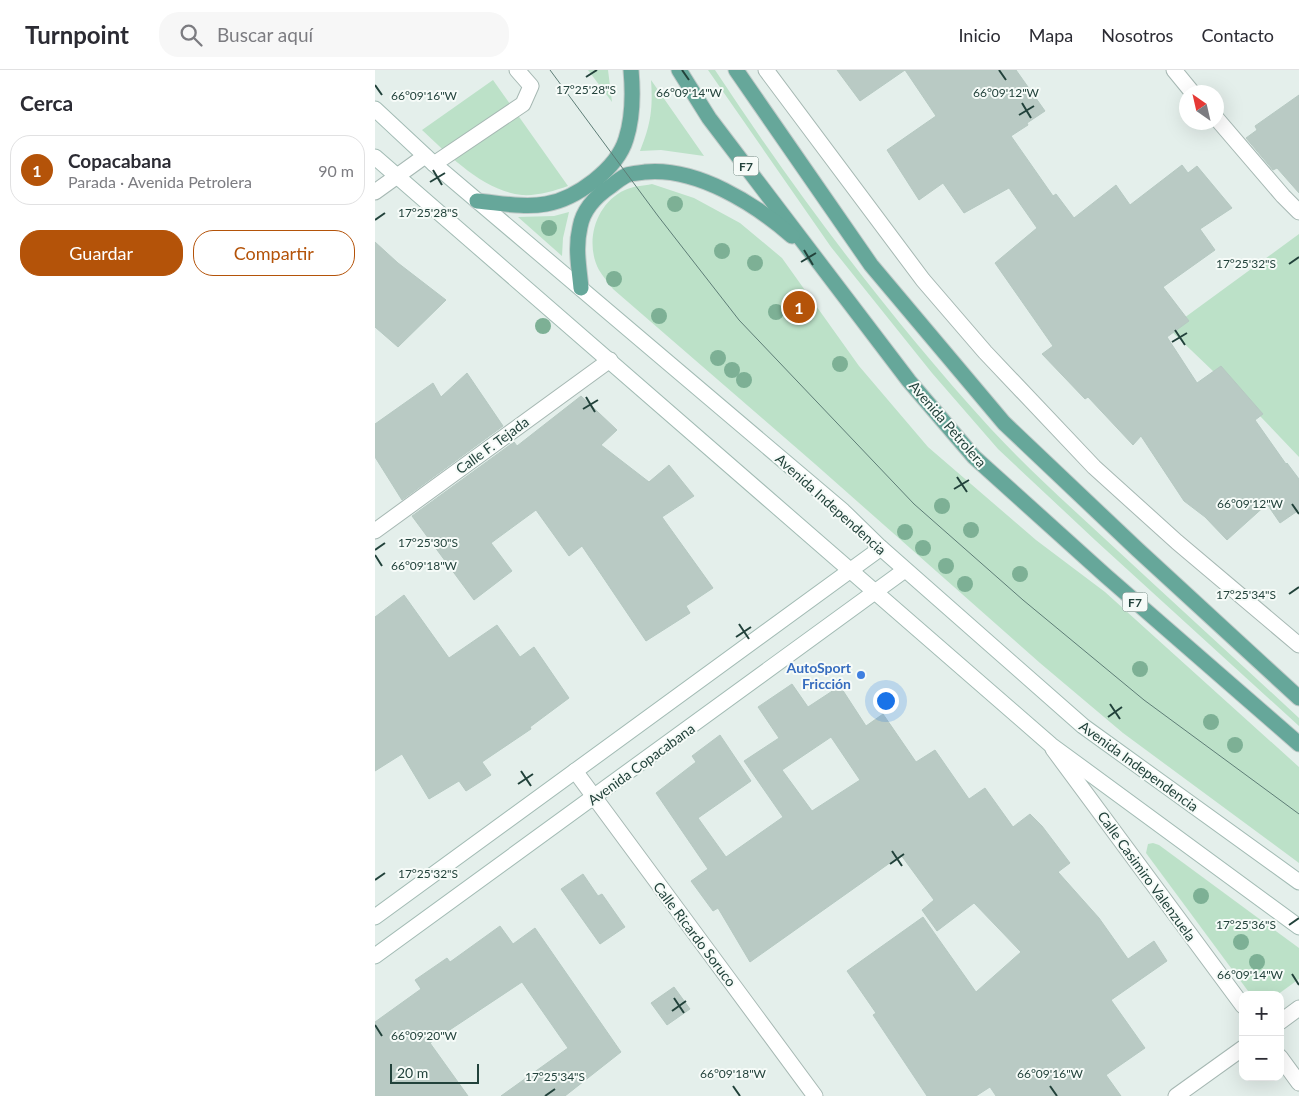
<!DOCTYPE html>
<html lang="es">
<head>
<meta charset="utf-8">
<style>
	body { margin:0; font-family:Lato,sans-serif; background:#f7f7f7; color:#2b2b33 }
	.controls { position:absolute; right:15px; bottom:15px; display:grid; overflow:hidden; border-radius:10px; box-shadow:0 5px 20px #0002 }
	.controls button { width:45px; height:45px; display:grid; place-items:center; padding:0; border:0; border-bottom:1px solid #e1e1e2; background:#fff; color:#2b2b33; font:25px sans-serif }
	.compass { position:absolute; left:804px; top:15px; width:45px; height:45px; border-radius:50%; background:#fff; box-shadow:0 5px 20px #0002; rotate:326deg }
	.scale { position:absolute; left:15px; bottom:12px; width:89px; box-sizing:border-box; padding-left:5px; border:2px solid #22423b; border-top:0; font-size:14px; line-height:18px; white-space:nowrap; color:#22423b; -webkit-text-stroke:4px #f6fbf8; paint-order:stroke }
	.you { position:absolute; left:510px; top:630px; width:18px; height:18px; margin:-12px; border:4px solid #fff; border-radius:50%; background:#1a73e8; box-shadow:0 0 0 8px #1a73e833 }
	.badge { display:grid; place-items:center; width:32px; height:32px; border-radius:50%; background:#b45309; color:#fff; font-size:16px; font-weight:700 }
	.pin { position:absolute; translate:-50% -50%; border:2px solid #fff; box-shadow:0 1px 5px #0006 }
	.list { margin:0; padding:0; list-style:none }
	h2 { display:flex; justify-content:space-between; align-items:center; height:65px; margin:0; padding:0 20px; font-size:21px }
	h2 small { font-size:16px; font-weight:400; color:#7c7c81 }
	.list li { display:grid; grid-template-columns:32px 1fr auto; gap:15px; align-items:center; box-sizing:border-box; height:70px; margin:0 10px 10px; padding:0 10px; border:1px solid #e1e1e2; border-radius:20px }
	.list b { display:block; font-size:19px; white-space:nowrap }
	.list p { margin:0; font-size:16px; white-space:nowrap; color:#7c7c81 }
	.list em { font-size:16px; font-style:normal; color:#7c7c81 }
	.actions { display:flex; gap:10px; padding:15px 20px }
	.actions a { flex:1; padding:11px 0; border:1px solid #b45309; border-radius:20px; text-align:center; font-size:18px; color:#b45309 }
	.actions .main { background:#b45309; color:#fff }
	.icon { flex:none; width:28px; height:28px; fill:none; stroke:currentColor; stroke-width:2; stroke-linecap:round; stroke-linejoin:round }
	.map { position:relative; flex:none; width:924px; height:1026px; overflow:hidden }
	header { display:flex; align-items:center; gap:30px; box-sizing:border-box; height:70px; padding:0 25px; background:#fff; border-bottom:1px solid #e1e1e2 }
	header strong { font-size:24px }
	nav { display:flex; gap:28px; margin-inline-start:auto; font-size:18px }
	.search { width:350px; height:45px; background:#f7f7f7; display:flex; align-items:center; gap:12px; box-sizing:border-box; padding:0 18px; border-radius:20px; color:#7c7c81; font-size:19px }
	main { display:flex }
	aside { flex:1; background:#fff }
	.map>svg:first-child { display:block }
	.green { fill:#bce1c8 }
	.building { fill:#b9cac4; stroke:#b6c9c2; fill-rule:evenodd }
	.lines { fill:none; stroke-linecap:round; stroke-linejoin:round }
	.service-casing { stroke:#a6b8b3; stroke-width:17 }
	.minor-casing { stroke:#a6b8b3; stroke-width:17 }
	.secondary-casing { stroke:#a2bbb4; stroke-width:17 }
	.primary-casing { stroke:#c1cac8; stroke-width:17 }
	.service { stroke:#fff; stroke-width:15 }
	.minor { stroke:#fff; stroke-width:15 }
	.secondary { stroke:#fff; stroke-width:15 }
	.primary { stroke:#66a79a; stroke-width:15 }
	.tram { stroke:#5d7d76; stroke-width:1 }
	.tree { fill:#7db095 }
	.ticks { fill:none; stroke:#22423b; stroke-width:2 }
	.shop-dot { fill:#3f7fe0; stroke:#f6fbf8; stroke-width:2 }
	.labels { text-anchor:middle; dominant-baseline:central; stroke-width:4; stroke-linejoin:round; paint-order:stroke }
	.shield { fill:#f6fbf8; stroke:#627a74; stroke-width:1 }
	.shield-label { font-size:12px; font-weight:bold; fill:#22423b }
	.street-label { font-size:14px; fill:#22423b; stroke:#f6fbf8 }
	.shop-label { font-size:14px; font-weight:bold; fill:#366cbe; stroke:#f6fbf8; text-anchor:end }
	.ticks-label { font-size:12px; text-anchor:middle; fill:#22423b; stroke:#f6fbf8; stroke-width:4; stroke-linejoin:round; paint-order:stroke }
</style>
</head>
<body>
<header>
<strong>Turnpoint</strong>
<div class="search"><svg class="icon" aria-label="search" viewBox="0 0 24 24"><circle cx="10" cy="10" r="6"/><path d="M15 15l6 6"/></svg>Buscar aquí</div>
<nav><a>Inicio</a><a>Mapa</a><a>Nosotros</a><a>Contacto</a></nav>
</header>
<main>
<aside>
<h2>Cerca<small></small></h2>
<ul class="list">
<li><span class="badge">1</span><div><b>Copacabana</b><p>Parada · Avenida Petrolera</p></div><em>90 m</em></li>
</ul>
<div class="actions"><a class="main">Guardar</a><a>Compartir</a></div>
</aside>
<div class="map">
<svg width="924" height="1026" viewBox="0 0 924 1026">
	<rect width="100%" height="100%" fill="#e4efeb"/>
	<g class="green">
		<polygon points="213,0 233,0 237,32"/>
		<path d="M333,0H340C423,126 514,247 616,359C656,402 700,441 743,481C803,537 864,592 924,648V656L720,470L623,379L557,303L456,177Z"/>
		<path d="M118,10L193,116C179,121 162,126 147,125C108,121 74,85 47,60Z"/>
		<path d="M276,10L329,86L286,80L265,81C276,54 278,38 276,10Z"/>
		<path d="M277,114L319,128L365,153L407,188L484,296L553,377L661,470L730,522L924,697V793L748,663L665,593L440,394L238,219C234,213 228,207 224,200C209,172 221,133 250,120C258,116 268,116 277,114Z"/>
		<polygon points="194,142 188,168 187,186 143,147 179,146"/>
		<polygon points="924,164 924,387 885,346 794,259"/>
		<polygon points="778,773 784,775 924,878 924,909 902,925 876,925 771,783 773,774"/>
	</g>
	<g class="building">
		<polygon points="462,0 530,0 485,31"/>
		<polygon points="530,0 641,0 670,41 652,53 653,55 636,66 678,126 681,124 699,148 741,115 755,135 807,95 813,103 822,96 857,138 825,159 840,180 788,217 814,251 792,267 822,313 846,296 888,344 880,350 911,394 912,393 924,409 924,440 905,453 892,434 852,470 830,447 809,431 766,366 758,375 713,327 710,329 667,284 678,276 620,193 662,158 634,118 589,143 568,113 544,130 512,80 561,46"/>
		<polygon points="924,25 924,123 902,98 898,100 871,68 882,60 880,56"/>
		<polygon points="0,172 23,193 71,230 23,277 0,257"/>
		<polygon points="92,303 128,356 27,430 0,387 0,354 58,313 66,327"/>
		<polygon points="206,326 242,360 226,375 274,412 294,395 319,426 287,447 338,518 311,536 315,543 271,571 207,476 194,486 161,440 116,473 137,501 99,530 37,446 139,372 142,376"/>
		<polygon points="29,525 74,588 122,555 145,587 159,577 194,628 155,657 156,659 107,692 116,705 91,721 84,711 54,729 27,684 0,701 0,547"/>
		<path d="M417,614L433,637L465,616L491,656L508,644L541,692L560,680L594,729L610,718L638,757L655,744L667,756L695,793L683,802L724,848L753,889L779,871L792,891L736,930L770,978L731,1005L746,1026H621L615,1017L601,1026H552L498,945L501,943L472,901L548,847L601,922L646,882L599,833L562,861L547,840L559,830L526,785L375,892L343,838L338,841L316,811L333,799L281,723L321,692L317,686L345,665L376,711L323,748L351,787L408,747L369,691L404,668L383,637ZM456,667L485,710L437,741L407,700Z"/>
		<polygon points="208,804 223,826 227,824 250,857 225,874 186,819"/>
		<polygon points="125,856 138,874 160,858 246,982 190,1026 126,1026 193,978 147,912 55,973 93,1026 0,1026 0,952 46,919 40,910 72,888 75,892"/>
		<polygon points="299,917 315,939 292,955 276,933"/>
	</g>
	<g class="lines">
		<defs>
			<polyline id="service" points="59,94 148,34 156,16 142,0"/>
			<g id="minor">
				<polyline points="391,0 548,210 610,282 719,397 802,472 924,575"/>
				<polyline points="799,0 817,22"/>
				<polyline points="842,49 908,126 924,142"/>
				<polyline points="0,122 50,86"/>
				<polyline points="0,461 235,290"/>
				<polyline points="678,679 868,936"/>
				<polyline points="200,701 440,1026"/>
				<polyline points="905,952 924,938"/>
				<polyline points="905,987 924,1013"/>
				<polyline points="801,1026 868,978"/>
			</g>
			<g id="secondary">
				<polyline points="0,39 59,94 468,441 506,478 708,656 924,812"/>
				<polyline points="0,87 676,675 924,857"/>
				<polyline points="0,847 506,478"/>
				<polyline points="0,886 530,500"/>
			</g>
			<g id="primary">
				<polyline points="304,0 334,48 534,311 599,387 731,506 924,674"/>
				<polyline points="361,0 496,195 629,353 763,480 924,628"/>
				<path d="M102,131C125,133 149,138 171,134C201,129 242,99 251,69C258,47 258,22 256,0"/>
				<path d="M206,218C204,197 200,178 205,157C208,140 221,126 236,116C241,112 246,108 252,105C257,103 265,103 270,102C322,97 380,134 417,166"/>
			</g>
		</defs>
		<use href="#service" class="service-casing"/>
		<use href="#minor" class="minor-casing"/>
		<use href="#secondary" class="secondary-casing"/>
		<use href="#primary" class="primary-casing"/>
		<use href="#service" class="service"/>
		<use href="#minor" class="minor"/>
		<use href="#secondary" class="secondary"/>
		<use href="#primary" class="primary"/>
		<polyline class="tram" points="175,0 283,146 364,250 539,434 648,530 769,630 924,744"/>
	</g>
	<g class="tree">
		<circle cx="300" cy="134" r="8"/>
		<circle cx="174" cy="158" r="8"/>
		<circle cx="347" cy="181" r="8"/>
		<circle cx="380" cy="193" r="8"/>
		<circle cx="239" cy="209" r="8"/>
		<circle cx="401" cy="242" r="8"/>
		<circle cx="284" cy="246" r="8"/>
		<circle cx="168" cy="256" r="8"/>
		<circle cx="343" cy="288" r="8"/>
		<circle cx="465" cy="294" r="8"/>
		<circle cx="357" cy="300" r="8"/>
		<circle cx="369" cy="310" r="8"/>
		<circle cx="567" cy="436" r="8"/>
		<circle cx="596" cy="460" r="8"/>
		<circle cx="530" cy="462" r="8"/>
		<circle cx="548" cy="478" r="8"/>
		<circle cx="571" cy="496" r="8"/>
		<circle cx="645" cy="504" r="8"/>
		<circle cx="590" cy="514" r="8"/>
		<circle cx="765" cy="599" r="8"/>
		<circle cx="836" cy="652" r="8"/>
		<circle cx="860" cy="675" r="8"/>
		<circle cx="826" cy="826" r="8"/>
		<circle cx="866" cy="872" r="8"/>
		<circle cx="882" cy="892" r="8"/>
	</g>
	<path class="ticks" d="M307,0L314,10M624,0L631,10M211,7L222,0M0,15L7,25M647,33L656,48M644,45L659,36M58,100L67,115M55,112L70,103M0,150L10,143M429,180L438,195M426,192L441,183M914,194L924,187M800,260L810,275M797,272L812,263M211,327L220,342M208,339L223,330M582,407L592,422M579,419L594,410M917,434L924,444M0,480L10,473M0,485L7,496M914,524L924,517M364,554L374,569M361,567L376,557M735,634L745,649M733,647L747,637M146,701L156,716M143,714L158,704M517,781L527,796M515,794L529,784M0,810L10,803M914,855L924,848M917,904L924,915M299,928L309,943M297,941L311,931M0,955L7,966M358,1016L365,1026M675,1016L682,1026M170,1026L180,1019"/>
	<circle class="shop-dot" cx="486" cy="605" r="5"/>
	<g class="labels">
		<g class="shield">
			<rect x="358.5" y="86.5" width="25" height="19" rx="4"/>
			<rect x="747.5" y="522.5" width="25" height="19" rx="4"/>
		</g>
		<g class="shield-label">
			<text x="371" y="96">F7</text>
			<text x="760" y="532">F7</text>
		</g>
		<g class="street-label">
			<text transform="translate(573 354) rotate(49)">Avenida Petrolera</text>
			<text transform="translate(117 375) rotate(-36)">Calle F. Tejada</text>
			<text transform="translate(456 434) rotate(42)">Avenida Independencia</text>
			<text transform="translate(266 694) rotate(-36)">Avenida Copacabana</text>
			<text transform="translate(764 696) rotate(36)">Avenida Independencia</text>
			<text transform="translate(772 806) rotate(54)">Calle Casimiro Valenzuela</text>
			<text transform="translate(320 864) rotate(53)">Calle Ricardo Soruco</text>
		</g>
		<g class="shop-label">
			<text x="476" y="597">AutoSport<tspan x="476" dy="16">Fricción</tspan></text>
		</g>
	</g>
	<g class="ticks-label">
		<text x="211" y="24">17°25'28"S</text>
		<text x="314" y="27">66°09'14"W</text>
		<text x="631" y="27">66°09'12"W</text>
		<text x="49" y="30">66°09'16"W</text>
		<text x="53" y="147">17°25'28"S</text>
		<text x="871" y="198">17°25'32"S</text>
		<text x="875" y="438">66°09'12"W</text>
		<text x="53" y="477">17°25'30"S</text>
		<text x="49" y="500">66°09'18"W</text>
		<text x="871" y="529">17°25'34"S</text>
		<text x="53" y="808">17°25'32"S</text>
		<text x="871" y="859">17°25'36"S</text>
		<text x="875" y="909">66°09'14"W</text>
		<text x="49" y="970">66°09'20"W</text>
		<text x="358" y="1008">66°09'18"W</text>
		<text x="675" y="1008">66°09'16"W</text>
		<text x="180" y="1011">17°25'34"S</text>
	</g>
</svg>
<div class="controls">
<button>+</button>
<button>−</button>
</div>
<svg class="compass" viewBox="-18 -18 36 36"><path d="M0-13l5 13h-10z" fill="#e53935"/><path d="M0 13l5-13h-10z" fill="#7c7c81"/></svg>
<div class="scale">20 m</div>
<div class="you"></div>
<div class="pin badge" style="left:424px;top:237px">1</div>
</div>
</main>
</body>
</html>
